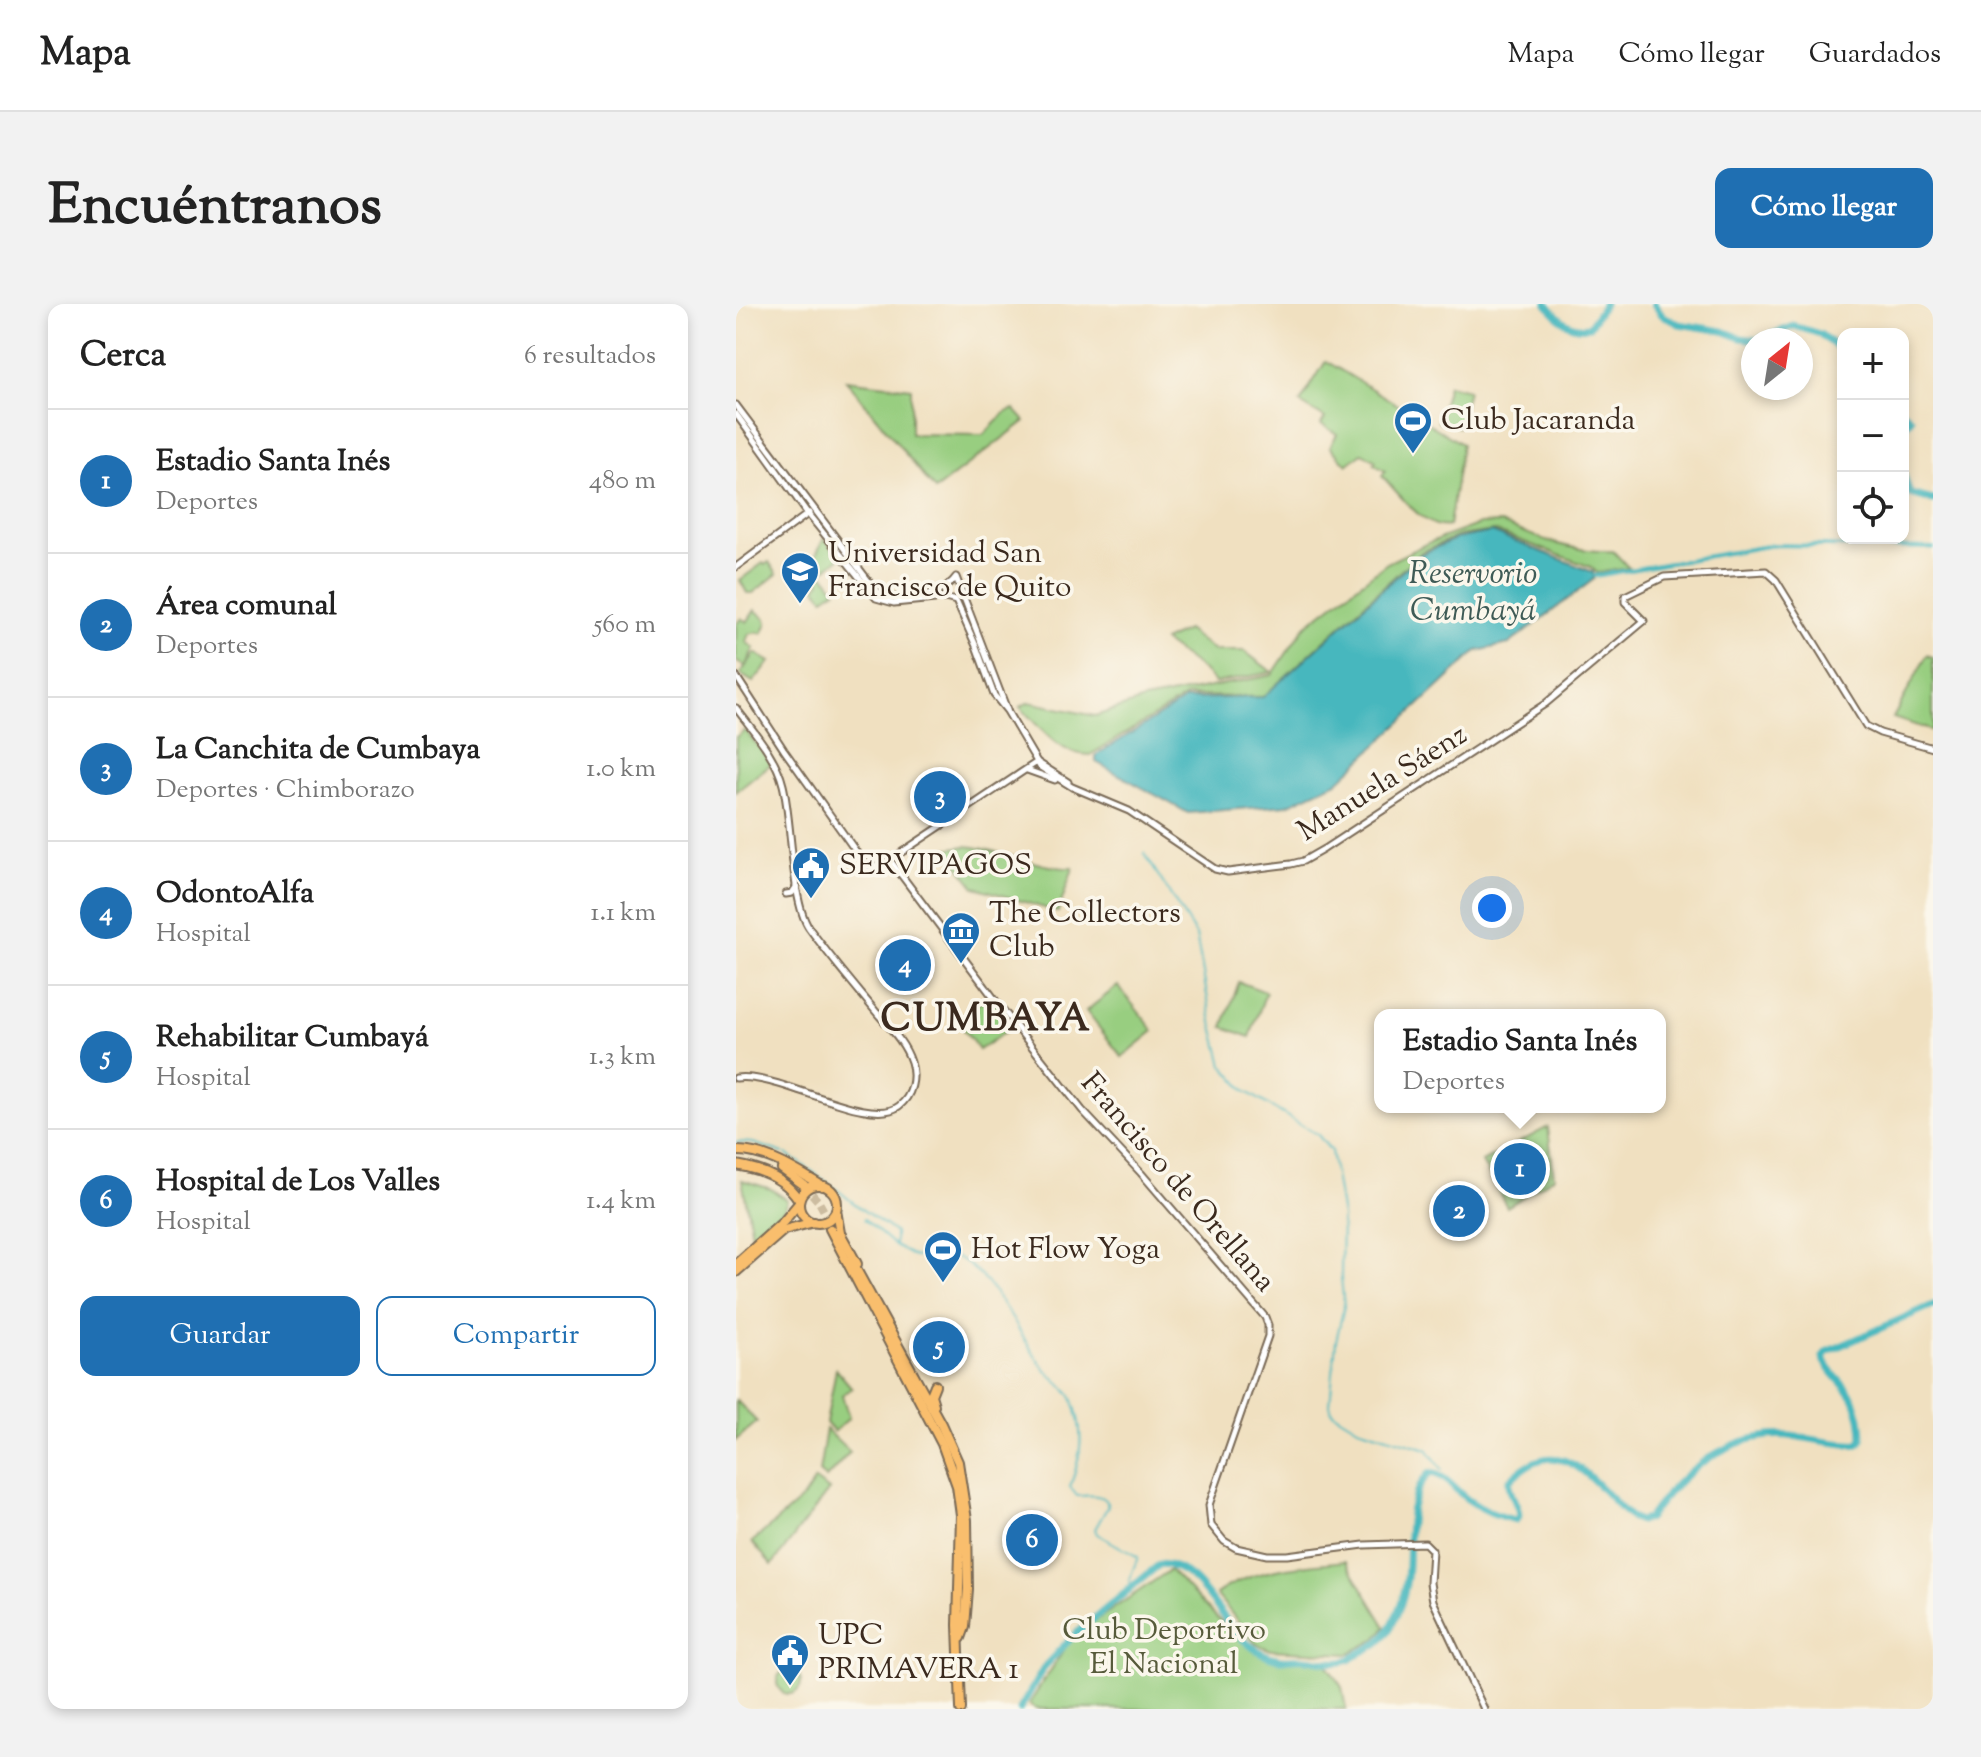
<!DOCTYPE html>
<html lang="es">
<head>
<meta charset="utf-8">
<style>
	body { margin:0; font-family:"Sorts Mill Goudy",serif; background:#f2f2f2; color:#222 }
	.controls { position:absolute; right:24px; top:24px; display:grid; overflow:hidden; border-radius:16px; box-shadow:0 4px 12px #0003 }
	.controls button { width:72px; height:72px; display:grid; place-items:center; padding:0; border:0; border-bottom:2px solid #e0e0e0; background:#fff; color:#222; font:40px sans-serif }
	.compass { position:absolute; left:1005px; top:24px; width:72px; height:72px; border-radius:50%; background:#fff; box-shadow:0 4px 12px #0003; rotate:30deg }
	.you { position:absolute; left:756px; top:604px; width:28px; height:28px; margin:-20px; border:6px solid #fff; border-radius:50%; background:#1a73e8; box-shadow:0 0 0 12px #1a73e833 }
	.badge { display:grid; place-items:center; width:52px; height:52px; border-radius:50%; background:#1f6fb2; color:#fff; font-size:26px; font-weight:700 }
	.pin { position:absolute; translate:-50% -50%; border:4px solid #fff; box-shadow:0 2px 8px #0006 }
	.popup { position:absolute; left:638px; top:705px; width:292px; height:104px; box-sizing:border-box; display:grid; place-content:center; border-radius:16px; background:#fff; filter:drop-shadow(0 2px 6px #0005); font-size:26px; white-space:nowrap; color:#767676 }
	.popup b { font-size:30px; color:#222 }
	.popup::after { content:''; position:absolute; left:50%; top:100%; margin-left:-16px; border:16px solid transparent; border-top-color:#fff }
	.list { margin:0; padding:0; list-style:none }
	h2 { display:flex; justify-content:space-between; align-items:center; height:104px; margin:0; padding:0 32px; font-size:34px }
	h2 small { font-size:26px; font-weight:400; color:#767676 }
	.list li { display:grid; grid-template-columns:52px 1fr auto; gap:24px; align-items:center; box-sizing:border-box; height:144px; padding:0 32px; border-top:2px solid #e0e0e0 }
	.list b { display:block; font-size:30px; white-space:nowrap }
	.list p { margin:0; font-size:26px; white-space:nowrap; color:#767676 }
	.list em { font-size:26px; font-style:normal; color:#767676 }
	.actions { display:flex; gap:16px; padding:24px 32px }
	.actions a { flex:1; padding:18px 0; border:2px solid #1f6fb2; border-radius:16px; text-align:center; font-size:28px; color:#1f6fb2 }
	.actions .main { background:#1f6fb2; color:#fff }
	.icon { flex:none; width:44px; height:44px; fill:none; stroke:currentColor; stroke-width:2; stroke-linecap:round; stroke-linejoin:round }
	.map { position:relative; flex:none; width:1197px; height:1405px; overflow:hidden; border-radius:16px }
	header { display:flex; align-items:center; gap:48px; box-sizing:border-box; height:112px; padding:0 40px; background:#fff; border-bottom:2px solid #e0e0e0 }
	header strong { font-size:38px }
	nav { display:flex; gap:44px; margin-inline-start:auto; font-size:28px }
	.intro { display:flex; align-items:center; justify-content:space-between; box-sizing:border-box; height:192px; padding:0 48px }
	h1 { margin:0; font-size:56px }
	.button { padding:20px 36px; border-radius:16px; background:#1f6fb2; color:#fff; font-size:28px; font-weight:700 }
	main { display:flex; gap:48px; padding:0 48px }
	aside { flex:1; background:#fff; border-radius:16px; box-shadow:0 4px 12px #0003 }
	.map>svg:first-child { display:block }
	.green { fill:#98ce80; stroke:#6a7c4f; stroke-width:2 }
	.water { fill:#47b7be; stroke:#41706e; stroke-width:2 }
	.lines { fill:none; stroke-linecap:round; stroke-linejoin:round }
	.stream { stroke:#47b7be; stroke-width:2 }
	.canal { stroke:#47b7be; stroke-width:4 }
	.river { stroke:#47b7be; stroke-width:7 }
	.major-tunnel { stroke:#ccbca0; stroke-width:8; stroke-dasharray:8 4; stroke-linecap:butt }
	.minor-casing { stroke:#7a6a57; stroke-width:9 }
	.major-casing { stroke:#7a6a57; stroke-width:12 }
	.minor { stroke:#fff; stroke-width:5 }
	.major { stroke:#f9be6d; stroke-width:8 }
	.labels { text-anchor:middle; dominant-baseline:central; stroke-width:7; stroke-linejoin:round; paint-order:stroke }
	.poi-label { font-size:30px; fill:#3b2a1e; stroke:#fbf7ec; text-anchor:start }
	.street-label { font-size:30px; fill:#3b2a1e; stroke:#fbf7ec }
	.park-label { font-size:30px; fill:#575b3b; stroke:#fbf7ec }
	.water-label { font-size:32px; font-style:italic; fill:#3f5b56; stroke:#fbf7ec }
	.district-label { font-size:38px; font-weight:bold; letter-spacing:2px; fill:#3b2a1e; stroke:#fbf7ec }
</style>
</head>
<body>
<header>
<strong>Mapa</strong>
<nav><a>Mapa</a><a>Cómo llegar</a><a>Guardados</a></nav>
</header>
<div class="intro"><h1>Encuéntranos</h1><a class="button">Cómo llegar</a></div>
<main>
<aside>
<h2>Cerca<small>6 resultados</small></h2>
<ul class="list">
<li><span class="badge">1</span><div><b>Estadio Santa Inés</b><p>Deportes</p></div><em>480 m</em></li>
<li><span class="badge">2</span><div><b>Área comunal</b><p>Deportes</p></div><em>560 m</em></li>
<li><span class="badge">3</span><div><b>La Canchita de Cumbaya</b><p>Deportes · Chimborazo</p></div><em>1.0 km</em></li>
<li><span class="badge">4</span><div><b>OdontoAlfa</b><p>Hospital</p></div><em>1.1 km</em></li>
<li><span class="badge">5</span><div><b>Rehabilitar Cumbayá</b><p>Hospital</p></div><em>1.3 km</em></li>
<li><span class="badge">6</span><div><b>Hospital de Los Valles</b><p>Hospital</p></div><em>1.4 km</em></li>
</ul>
<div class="actions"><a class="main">Guardar</a><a>Compartir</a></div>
</aside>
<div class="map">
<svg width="1197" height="1405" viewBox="0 0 1197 1405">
	<rect width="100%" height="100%" fill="#fbf7ec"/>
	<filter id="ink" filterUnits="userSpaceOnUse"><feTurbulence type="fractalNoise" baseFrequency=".0125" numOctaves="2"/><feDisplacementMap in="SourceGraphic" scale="16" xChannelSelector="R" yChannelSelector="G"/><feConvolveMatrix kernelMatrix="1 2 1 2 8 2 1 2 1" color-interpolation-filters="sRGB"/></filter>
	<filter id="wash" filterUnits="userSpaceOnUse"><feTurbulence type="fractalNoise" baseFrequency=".006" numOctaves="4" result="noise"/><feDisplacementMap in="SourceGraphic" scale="32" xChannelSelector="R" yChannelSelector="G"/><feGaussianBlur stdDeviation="1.8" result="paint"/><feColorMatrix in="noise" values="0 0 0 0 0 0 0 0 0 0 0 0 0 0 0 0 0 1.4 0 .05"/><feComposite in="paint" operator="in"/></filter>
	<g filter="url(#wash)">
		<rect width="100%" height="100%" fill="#f0e0c0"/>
		<g class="green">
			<path d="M590,57L726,140L713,222C690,228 662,188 646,172L649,167L638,160L640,157L626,149L611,161L594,143L601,130L585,120L589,114L564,99Z"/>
			<polygon points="110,76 175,84 175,130 247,131 270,108 278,105 289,117 199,186"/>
			<polygon points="712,81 732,86 723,123 702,118"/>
			<path d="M765,219C802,234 837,249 877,247L893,264L861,269L855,263L759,227L722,232L685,248L527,393L451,392L354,451C322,451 305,424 284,403L293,398L359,412L408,396L536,371L569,322L651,259L692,239L744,220Z"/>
			<polygon points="88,234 104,254 86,268 100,286 88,294 80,284 85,277 75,264 66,263 70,255 76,259"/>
			<polygon points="33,258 41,270 17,289 11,289 4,276 27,259 29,261"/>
			<polygon points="19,306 30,315 31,320 26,330 22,328 13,330 10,338 18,344 9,363 0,357 0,321 5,314 11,318"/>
			<path d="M451,326L478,347H508L536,368L479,379C472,367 440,347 427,337Z"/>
			<polygon points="19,349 34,358 17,378 4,370"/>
			<polygon points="1191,351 1197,354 1197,427 1157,414"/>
			<polygon points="9,426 36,459 0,488 0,433"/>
			<path d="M230,542C267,545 301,565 337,564L322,608L239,583L209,545Z"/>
			<polygon points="503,678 530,688 514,733 487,723"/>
			<polygon points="382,682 418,727 386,753 350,707"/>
			<polygon points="254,692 276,723 243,746 220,715"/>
			<polygon points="812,823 818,873 771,903 746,858"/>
			<polygon points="6,876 35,885 51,896 48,906 16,930"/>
			<polygon points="100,1065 116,1084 106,1091 113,1114 98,1128 90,1119"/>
			<polygon points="0,1096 21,1118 0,1136"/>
			<polygon points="90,1125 114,1148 90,1174 83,1168"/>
			<polygon points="79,1176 93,1186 36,1261 16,1238 67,1194"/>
			<path d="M610,1257L650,1323L639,1336L612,1350L535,1346L520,1340L480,1290C516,1264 567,1262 610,1257Z"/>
			<path d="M434,1266C457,1288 501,1338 527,1350C546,1358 568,1355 589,1359L606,1383L610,1405H300L293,1400L337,1332Z"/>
			<circle cx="53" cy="1378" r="12"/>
		</g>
		<polygon class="water" points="756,228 857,268 858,275 773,340 741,347 601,478 551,501 452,509 360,458 360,451 450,395 527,393 685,250 719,235"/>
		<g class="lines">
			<g class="stream">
				<polyline points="408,549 460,631 476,718 487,761 509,787 582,831 595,847 606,912 605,974 608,1002 600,1037 594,1100 596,1108 622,1124 691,1145 706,1165"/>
				<polyline points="0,838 17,839 47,849"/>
				<path d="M50,850C77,866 99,884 123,903C134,912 148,919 159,929V941"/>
				<path d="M128,915L159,942L179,953C194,950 212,947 226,956C260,978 283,1030 307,1063C315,1074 331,1082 336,1094C349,1128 346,1150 334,1183L341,1192C354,1192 368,1188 372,1202L359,1225L361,1230L402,1253L393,1276V1286"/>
			</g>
			<polyline class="canal" points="859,272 1037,241 1197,244"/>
			<g class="river">
				<path d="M811,0C823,15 833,26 853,23L868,0"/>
				<polyline points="918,0 926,11 943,20 987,27 1005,34 1021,36 1058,22 1084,30 1107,48"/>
				<polyline points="1167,108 1175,115 1167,124"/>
				<polyline points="1167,169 1174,190 1197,196"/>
				<path d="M284,1405L309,1362L337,1332L424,1260C476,1262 488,1347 544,1355C552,1356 560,1354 568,1355C582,1356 597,1361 610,1357C615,1356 617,1353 620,1351C627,1347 635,1344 642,1339C658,1326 668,1294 671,1274C675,1240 667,1197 693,1169C708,1169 719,1186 731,1195C745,1205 762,1213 780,1216L783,1212C783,1199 772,1191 773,1177C826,1122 856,1179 894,1213L904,1217L912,1215C944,1169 995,1126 1055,1132C1073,1134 1106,1142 1122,1140L1126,1136C1126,1123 1123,1107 1118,1096C1110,1080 1093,1070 1087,1053L1091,1048L1197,1001"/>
			</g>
		</g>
	</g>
	<g filter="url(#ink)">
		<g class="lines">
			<polyline class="major-tunnel" points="68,881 83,898 97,924"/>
			<defs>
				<g id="minor">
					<path d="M0,101L140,287C161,301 206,293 220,273L271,406"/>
					<polyline points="0,110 72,210 140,294 158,299 209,294 220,297 240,342 258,391 271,407 304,463 336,483 393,507 479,565 492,568 555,560 567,557 588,545 809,400 908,317 889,298 889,292 928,273 1030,267 1040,276 1130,422 1144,429 1197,444"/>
					<polyline points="0,263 73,209"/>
					<polyline points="0,372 48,446 131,563 143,562 154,556 301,458"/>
					<path d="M0,404C18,428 40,452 47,481C56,516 55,598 73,624C94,653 118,681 141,709C154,724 169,739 175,758C180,774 176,792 163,802C133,825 43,768 0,774"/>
					<polyline points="301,458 332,478"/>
					<polyline points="291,466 319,476"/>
					<polyline points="154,556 260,697 346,806 405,869 529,1013 532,1021 532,1032 473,1201 475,1221 488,1237 500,1244 531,1251 551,1251 628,1241 689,1239 696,1246 694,1279 697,1297 748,1405"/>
					<polyline points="50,590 56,589 61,582"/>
				</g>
				<g id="major">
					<path d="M0,847C29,846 62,867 86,882"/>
					<path d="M0,861C24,865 50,875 63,896"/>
					<polyline points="46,865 68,881"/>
					<circle cx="82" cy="900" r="19"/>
					<polyline points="100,906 104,929 121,960"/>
					<polyline points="94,925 206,1140 221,1182 225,1211 222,1321 225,1405"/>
					<polyline points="115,956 205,1120 222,1158 231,1216 232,1285 229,1323 225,1334"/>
					<polyline points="0,960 48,917 63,899"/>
					<polyline points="0,968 48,926 78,918"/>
					<polyline points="198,1101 195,1091 199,1081"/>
				</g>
			</defs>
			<use href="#minor" class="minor-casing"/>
			<use href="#major" class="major-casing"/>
			<use href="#minor" class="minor"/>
			<use href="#major" class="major"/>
		</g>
	</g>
	<defs>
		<symbol id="stadium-pin" viewBox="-11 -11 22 30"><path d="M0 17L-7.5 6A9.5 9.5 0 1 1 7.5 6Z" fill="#1f6fb2" stroke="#fbf7ec"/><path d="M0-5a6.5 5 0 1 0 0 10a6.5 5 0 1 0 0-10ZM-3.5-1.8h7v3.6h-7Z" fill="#fff"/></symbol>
		<symbol id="university-pin" viewBox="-11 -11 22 30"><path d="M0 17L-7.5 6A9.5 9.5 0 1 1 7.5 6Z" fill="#1f6fb2" stroke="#fbf7ec"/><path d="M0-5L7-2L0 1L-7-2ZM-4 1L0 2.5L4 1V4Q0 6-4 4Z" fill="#fff"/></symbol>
		<symbol id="civic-pin" viewBox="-11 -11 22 30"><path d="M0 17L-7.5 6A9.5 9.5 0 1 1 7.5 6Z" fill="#1f6fb2" stroke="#fbf7ec"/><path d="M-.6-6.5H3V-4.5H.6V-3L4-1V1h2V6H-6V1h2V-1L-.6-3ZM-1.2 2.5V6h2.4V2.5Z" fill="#fff"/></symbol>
		<symbol id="museum-pin" viewBox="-11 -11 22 30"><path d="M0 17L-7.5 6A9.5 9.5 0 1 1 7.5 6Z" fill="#1f6fb2" stroke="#fbf7ec"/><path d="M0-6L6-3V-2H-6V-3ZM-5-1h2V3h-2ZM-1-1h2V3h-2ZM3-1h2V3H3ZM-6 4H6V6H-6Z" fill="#fff"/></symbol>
	</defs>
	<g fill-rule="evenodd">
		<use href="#stadium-pin" x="655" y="95" width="44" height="60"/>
		<use href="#university-pin" x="42" y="245" width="44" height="60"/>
		<use href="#civic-pin" x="53" y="540" width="44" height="60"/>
		<use href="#museum-pin" x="203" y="605" width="44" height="60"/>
		<use href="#stadium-pin" x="185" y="924" width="44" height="60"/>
		<use href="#civic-pin" x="32" y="1327" width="44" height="60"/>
	</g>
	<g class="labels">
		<g class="poi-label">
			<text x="705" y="117">Club Jacaranda</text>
			<text x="92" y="250">Universidad San<tspan x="92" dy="34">Francisco de Quito</tspan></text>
			<text x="103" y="562">SERVIPAGOS</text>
			<text x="253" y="610">The Collectors<tspan x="253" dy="34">Club</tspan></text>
			<text x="235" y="946">Hot Flow Yoga</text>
			<text x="82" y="1332">UPC<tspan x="82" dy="34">PRIMAVERA 1</tspan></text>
		</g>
		<g class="street-label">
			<text transform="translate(647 480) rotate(-32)">Manuela Sáenz</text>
			<text transform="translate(441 879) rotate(49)">Francisco de Orellana</text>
		</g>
		<g class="park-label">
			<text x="428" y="1327">Club Deportivo<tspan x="428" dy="34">El Nacional</tspan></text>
		</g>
		<g class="water-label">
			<text x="737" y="271">Reservorio<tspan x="737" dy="37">Cumbayá</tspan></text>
		</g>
		<g class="district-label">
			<text x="250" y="717">CUMBAYA</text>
		</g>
	</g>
</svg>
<div class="controls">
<button>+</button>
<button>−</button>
<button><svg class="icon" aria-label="locate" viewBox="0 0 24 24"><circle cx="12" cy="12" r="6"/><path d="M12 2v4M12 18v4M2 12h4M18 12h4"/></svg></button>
</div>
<svg class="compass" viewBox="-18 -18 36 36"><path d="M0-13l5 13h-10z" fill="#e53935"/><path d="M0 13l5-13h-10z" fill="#767676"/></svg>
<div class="you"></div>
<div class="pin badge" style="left:784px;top:865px">1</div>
<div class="popup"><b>Estadio Santa Inés</b>Deportes</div>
<div class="pin badge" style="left:723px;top:907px">2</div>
<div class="pin badge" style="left:204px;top:493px">3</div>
<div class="pin badge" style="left:169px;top:661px">4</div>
<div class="pin badge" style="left:203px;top:1043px">5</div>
<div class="pin badge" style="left:296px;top:1236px">6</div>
</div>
</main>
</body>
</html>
